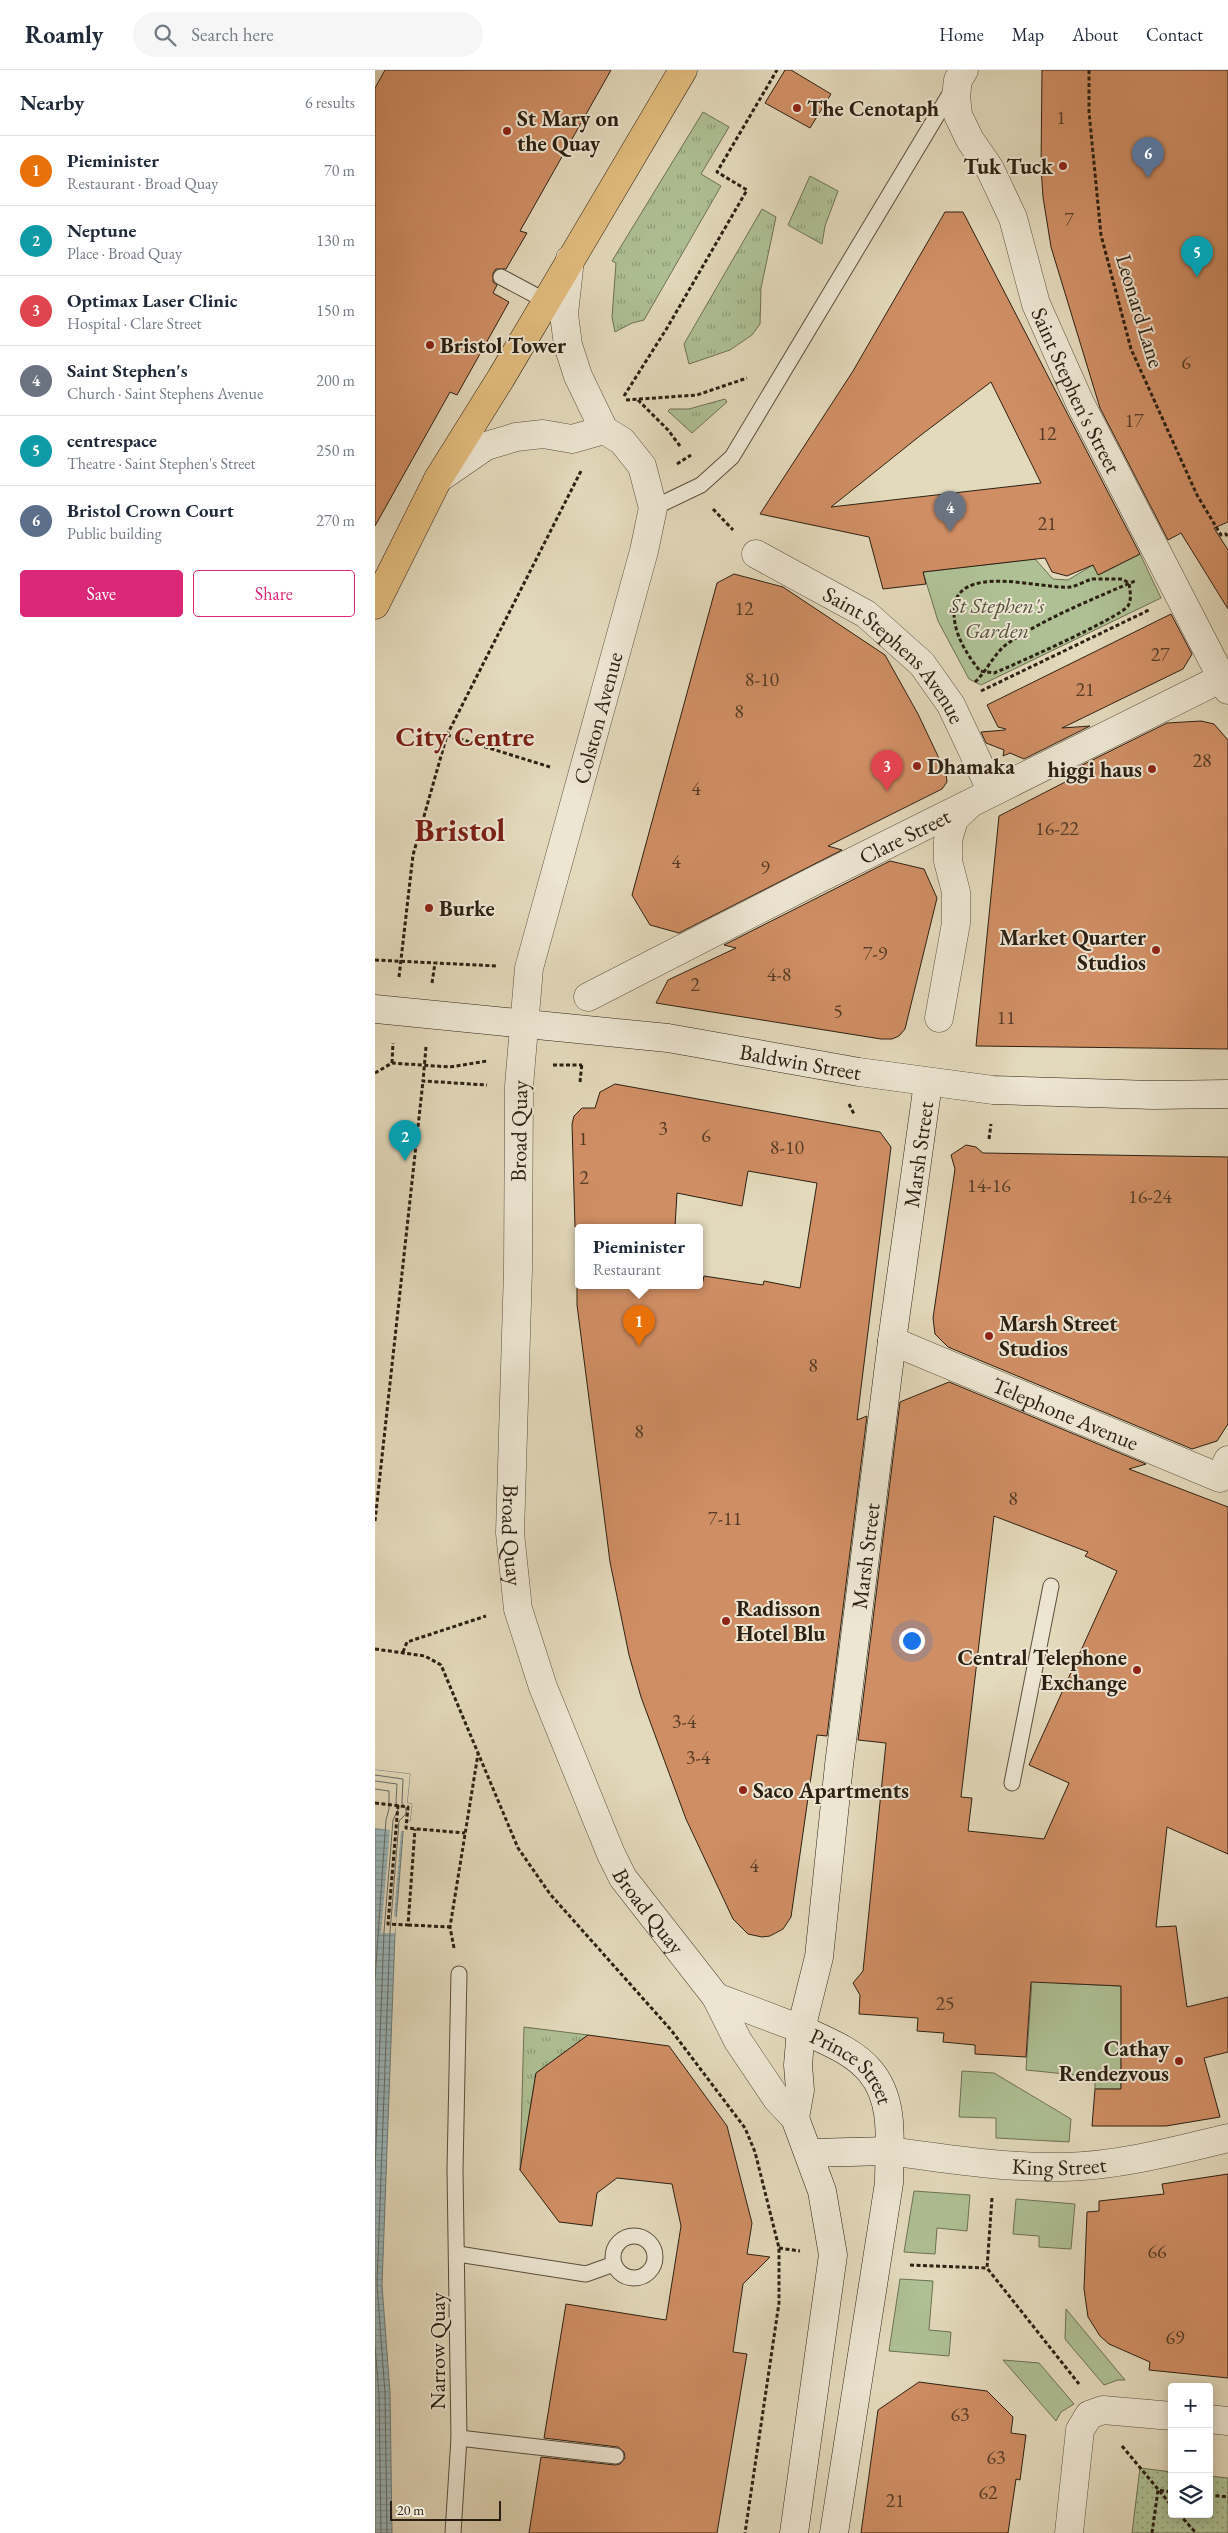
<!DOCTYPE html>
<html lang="en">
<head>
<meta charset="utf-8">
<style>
	body { margin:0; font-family:"EB Garamond",serif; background:#f6f6f7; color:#1f2937 }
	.controls { position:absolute; right:15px; bottom:15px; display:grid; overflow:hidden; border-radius:5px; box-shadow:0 2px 12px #0003 }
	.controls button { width:45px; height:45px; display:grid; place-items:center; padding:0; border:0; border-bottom:1px solid #e0e1e3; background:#fff; color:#1f2937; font:25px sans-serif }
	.scale { position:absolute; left:15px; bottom:12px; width:111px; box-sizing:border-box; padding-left:5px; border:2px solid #2c2013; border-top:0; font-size:14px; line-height:18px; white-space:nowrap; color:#2c2013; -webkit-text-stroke:4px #ede6d3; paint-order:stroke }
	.you { position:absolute; left:536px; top:1570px; width:18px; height:18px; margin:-12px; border:4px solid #fff; border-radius:50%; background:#1a73e8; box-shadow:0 0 0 8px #1a73e833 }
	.badge { display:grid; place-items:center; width:32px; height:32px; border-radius:50%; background:#db2777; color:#fff; font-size:16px; font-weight:700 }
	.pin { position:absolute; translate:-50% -41px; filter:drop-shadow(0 1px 2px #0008) }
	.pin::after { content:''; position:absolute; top:26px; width:18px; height:15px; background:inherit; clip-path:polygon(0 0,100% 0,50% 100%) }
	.popup { position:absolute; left:200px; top:1154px; width:128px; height:65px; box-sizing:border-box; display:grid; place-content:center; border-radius:5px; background:#fff; filter:drop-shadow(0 1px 4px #0005); font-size:16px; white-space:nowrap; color:#747a83 }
	.popup b { font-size:19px; color:#1f2937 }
	.popup::after { content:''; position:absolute; left:50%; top:100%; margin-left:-10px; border:10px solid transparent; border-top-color:#fff }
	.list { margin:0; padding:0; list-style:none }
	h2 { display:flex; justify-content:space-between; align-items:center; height:65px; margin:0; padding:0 20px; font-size:21px }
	h2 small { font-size:16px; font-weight:400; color:#747a83 }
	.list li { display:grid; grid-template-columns:32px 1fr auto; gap:15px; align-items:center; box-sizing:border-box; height:70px; padding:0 20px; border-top:1px solid #e0e1e3 }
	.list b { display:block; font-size:19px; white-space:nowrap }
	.list p { margin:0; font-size:16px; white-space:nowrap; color:#747a83 }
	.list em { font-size:16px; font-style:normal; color:#747a83 }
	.actions { display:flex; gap:10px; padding:15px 20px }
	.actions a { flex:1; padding:11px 0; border:1px solid #db2777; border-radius:5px; text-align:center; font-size:18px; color:#db2777 }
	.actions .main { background:#db2777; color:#fff }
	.icon { flex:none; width:28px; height:28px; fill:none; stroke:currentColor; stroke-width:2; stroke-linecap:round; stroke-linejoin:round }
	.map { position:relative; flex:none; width:853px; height:2463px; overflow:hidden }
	header { display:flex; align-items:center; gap:30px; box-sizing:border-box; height:70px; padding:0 25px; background:#fff; border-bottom:1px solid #e0e1e3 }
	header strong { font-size:24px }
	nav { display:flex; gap:28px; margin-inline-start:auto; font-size:18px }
	.search { width:350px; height:45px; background:#f6f6f7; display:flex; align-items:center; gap:12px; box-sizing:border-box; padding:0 18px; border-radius:28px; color:#747a83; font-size:19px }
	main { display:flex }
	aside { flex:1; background:#fff }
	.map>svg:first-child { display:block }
	.grass { fill:url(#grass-tufts); stroke:#6d7054 }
	.park { fill:url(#park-dots); stroke:#6d7054 }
	.garden { fill:#aec094; stroke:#6d7054 }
	.water { fill:url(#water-rules); stroke:#6e7b78 }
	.pier { fill:#e3d9bb }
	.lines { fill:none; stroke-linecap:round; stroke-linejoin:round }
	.shore { stroke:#636c67; stroke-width:1 }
	.building { fill:#d08e64; stroke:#2c2013; fill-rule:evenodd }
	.lane-casing { stroke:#5a4e3d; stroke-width:17 }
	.street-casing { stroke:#5a4e3d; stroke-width:29 }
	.secondary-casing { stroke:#2c2013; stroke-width:29 }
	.primary-casing { stroke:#2c2013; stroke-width:29 }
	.path { stroke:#2c2013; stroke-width:3; stroke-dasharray:4 2.5; stroke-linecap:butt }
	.lane { stroke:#ede6d3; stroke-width:15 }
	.street { stroke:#ede6d3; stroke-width:28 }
	.secondary { stroke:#ede6d3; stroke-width:28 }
	.primary { stroke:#e2bc7e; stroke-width:28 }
	.poi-dot { fill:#8f2418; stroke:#ede6d3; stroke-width:2 }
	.labels { text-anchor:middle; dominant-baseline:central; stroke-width:4; stroke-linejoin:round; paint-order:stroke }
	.number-label { font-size:20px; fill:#553c27 }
	.poi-label { font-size:22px; font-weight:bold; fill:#2c2013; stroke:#ede6d3; text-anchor:start }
	.street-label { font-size:22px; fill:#2c2013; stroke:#ede6d3 }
	.park-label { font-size:22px; font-style:italic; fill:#53503a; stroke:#ede6d3 }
	.district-label { font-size:28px; font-weight:bold; fill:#7a1f14; stroke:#ede6d3 }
	.town-label { font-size:32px; font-weight:bold; fill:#7a1f14; stroke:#ede6d3 }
</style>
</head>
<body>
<header>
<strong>Roamly</strong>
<div class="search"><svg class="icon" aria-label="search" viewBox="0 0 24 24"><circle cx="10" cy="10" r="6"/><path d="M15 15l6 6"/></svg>Search here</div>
<nav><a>Home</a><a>Map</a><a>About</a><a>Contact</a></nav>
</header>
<main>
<aside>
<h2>Nearby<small>6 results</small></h2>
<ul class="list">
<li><span class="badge" style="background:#e8710a">1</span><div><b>Pieminister</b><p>Restaurant · Broad Quay</p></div><em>70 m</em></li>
<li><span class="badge" style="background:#0f9aa8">2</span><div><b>Neptune</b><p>Place · Broad Quay</p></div><em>130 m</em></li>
<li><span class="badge" style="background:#e0444e">3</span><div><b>Optimax Laser Clinic</b><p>Hospital · Clare Street</p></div><em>150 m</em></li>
<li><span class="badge" style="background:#6b7280">4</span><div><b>Saint Stephen's</b><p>Church · Saint Stephens Avenue</p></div><em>200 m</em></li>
<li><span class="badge" style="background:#0f9aa8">5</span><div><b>centrespace</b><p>Theatre · Saint Stephen's Street</p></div><em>250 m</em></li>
<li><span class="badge" style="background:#5c6f8a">6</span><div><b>Bristol Crown Court</b><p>Public building</p></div><em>270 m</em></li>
</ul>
<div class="actions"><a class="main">Save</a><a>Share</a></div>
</aside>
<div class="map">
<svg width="853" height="2463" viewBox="0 0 853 2463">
	<defs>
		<pattern id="grass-tufts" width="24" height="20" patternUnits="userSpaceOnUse" patternTransform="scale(1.25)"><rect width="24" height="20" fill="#aec094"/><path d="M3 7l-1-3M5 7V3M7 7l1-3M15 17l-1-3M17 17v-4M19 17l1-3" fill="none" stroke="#8e9c78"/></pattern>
		<pattern id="park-dots" width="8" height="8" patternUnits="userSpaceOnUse" patternTransform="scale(1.25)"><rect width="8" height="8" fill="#aec094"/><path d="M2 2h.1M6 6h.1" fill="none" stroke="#8e9c78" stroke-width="1.8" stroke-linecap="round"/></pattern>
		<pattern id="water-rules" width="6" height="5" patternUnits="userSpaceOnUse" patternTransform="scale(1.25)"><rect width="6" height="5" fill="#9ab7bb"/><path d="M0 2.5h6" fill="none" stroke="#7e9497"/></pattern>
	</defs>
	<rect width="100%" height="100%" fill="#e3d9bb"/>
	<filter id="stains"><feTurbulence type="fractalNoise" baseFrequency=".004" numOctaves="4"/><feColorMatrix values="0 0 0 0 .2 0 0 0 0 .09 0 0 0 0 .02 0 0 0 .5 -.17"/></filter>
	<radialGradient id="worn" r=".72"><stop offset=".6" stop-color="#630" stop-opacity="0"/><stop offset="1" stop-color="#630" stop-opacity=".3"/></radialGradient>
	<g class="grass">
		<polygon points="328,42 354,57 326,104 346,116 269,250 257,253 240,262 237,247 241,193 237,191"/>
		<polygon points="435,106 463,121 450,156 447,174 413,155"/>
		<polygon points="387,139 401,147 386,218 385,254 377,265 355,280 314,294 309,274"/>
		<polygon points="350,329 352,332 317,363 293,341 295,339 314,339"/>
		<polygon points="149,1957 213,1965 161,2003 145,2100"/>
	</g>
	<polygon class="park" points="765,2398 797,2402 797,2444 834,2444 834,2406 853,2408 853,2463 757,2463"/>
	<g class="garden">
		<polygon points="765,484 786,528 606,615 594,609 563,551 548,502 660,489 678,509 693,510 718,495 724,505"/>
		<polygon points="659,1880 680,1882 680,1913 746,1916 746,2019 720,2019 720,2007 651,2000"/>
		<polygon points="587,2001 619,2003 696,2049 694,2072 621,2068 621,2048 584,2047"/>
		<polygon points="539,2121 595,2125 592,2161 562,2158 560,2184 529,2182"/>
		<polygon points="641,2129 700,2134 696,2179 664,2177 664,2166 638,2164"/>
		<polygon points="525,2209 558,2211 554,2260 576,2262 574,2286 514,2281"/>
		<polygon points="691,2239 750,2310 743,2310 729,2315 690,2269"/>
		<polygon points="628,2290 664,2293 699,2334 686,2342 681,2351"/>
	</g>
	<polygon class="water" points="0,1700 35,1704 32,1733 37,1734 35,1751 29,1751 20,1863 7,2215 15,2323 17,2463 0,2463"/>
	<polygon class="pier" points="0,1700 35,1704 32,1733 37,1734 35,1751 30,1750 29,1761 26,1761 19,1846 22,1847 20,1863 6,1863 15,1760 0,1758"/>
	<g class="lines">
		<g class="shore">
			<polyline points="0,1705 28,1709 27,1733 31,1739 31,1744 24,1751 15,1862 2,2215 10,2323 12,2463"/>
			<polyline points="0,1711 22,1714 21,1732 23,1740 18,1750 9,1862 0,2101"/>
			<polyline points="0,1719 14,1721 14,1739 11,1750 0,1909"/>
			<polyline points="0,2276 4,2324 6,2463"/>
		</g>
	</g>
	<g class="building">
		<polygon points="10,0 236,0 145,161 152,163 131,199 121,199 118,203 118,212 122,215 118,223 134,232 82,325 75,322 0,456 0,18"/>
		<polygon points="410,0 416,0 456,24 435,58 390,33"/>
		<polygon points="667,0 853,0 853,452 839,458 853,480 853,539 806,463 793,470 725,338 676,177 668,127 666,97"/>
		<path d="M570,142H588L765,484L723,505L718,495L692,506L677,502L670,488L548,502L551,514L508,519L494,467L385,444L478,301ZM616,312L666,413L456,437L546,365Z"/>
		<polygon points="359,504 408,517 510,585 543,644 571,703 572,712 567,719 453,776 467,780 304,863 275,855 257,825 342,513"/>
		<polygon points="796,544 817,584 808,599 687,658 715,656 649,689 635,683 628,686 629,680 611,673 606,662 630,660 631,659 623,657 612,635"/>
		<polygon points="826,651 839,654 853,670 853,979 601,976 624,746 696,709 687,705 792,653"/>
		<polygon points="515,791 549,799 562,828 530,959 524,966 517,969 506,969 281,933 293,910 361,878 349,875"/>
		<polygon points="240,1014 505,1062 516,1077 482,1350 492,1346 452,1666 442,1665 416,1847 408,1859 395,1866 387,1867 373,1864 358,1849 311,1749 266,1627 254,1585 235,1492 202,1235 202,1215 327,1215 329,1206 388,1215 389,1211 425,1218 442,1113 373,1101 367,1136 302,1123 300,1157 200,1157 197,1054 199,1046 207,1038 220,1038 225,1022"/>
		<polygon points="591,1075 601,1077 608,1083 853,1087 853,1354 842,1371 817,1379 573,1277 560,1264 558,1248 580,1099 576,1085"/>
		<path d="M574,1312L771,1394L754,1399L853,1437V1784L792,1757L781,1857L801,1856L812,1937L853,1927V1982L829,1988L845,2047L791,2056H717L720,2019H746V1916L656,1912L651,1987L600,1984V1975L568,1972L569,1963L542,1961L543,1948L484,1944L485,1925L478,1913L488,1901L511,1673L483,1670L525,1332ZM619,1446L713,1482L710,1486L742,1501L654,1695L694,1713L669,1769L593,1761L597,1728L586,1727Z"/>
		<polygon points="213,1965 294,1976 352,2056 377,2153 372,2184 395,2187 368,2214 358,2282 372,2284 342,2463 154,2463 166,2387 240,2395 245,2394 250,2388 249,2382 243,2377 169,2368 191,2234 291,2250 306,2156 297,2114 242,2108 222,2123 217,2156 184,2152 145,2100 161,2003"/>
		<polygon points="853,2104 853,2308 774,2300 775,2292 734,2274 725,2266 713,2247 709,2219 712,2142 724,2141 724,2131 789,2124 787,2114"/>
		<polygon points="544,2312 612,2321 638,2347 636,2363 651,2365 645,2410 641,2409 633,2463 486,2463 503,2340"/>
	</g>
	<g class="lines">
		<defs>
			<g id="lane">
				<polyline points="126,207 171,231"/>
				<polyline points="278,438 326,415 357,387 579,17"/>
				<polyline points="637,1713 676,1516"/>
				<circle cx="259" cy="2187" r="21"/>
				<polyline points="83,2184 211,2204 239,2194"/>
				<polyline points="84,2368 241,2386"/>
				<polyline points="78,2463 84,2368 80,2100 84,1904"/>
			</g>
			<g id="street">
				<path id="s1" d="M589,0L583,10L581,26L583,45L595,70L615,99L638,148L661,234L705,333L853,620"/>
				<path id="s2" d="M195,189L189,244L193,275L203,306L229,360L247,371L267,396L278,438L269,481L154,898L144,1016L143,1199L135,1463L143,1539L168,1617L236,1784L248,1808L341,1927L363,1971L402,2029L420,2048"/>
				<polyline points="63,409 111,376 141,367 168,364 197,369 229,360"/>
				<path id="s3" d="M381,484L491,544L547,594L576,635L617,722"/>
				<path id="s4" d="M213,927L441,810L853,605"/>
				<polyline points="564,948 581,853 581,822 573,791 573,770 579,749 594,735"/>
				<path id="s5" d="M517,1271L845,1408L853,1390"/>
				<polyline points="341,1927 426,1959"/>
				<path id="s6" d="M514,2081C572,2089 630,2098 688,2097C744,2096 799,2081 853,2068"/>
				<polyline points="834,2349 853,2351"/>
				<polyline points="694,2463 705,2360 714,2345 728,2340 797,2346"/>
			</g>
			<g id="secondary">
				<path id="s7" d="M0,939L293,968L484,1002L618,1020L778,1025L853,1024"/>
				<path id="s8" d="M426,1959C449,1970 479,1981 495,2001C521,2031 514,2076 514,2113L459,2463"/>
				<polyline points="435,2083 514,2081"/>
				<path id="s9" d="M419,2463L458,2185L447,2121L420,2048L425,2020L423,1995L426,1959L444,1887L464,1695L517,1271L553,1013"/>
			</g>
			<polyline id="primary" points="0,535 63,409 126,308 308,0"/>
		</defs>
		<use href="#lane" class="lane-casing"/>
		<use href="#street" class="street-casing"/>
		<use href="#secondary" class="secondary-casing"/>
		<use href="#primary" class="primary-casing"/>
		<g class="path">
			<polyline points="714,0 714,42 726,165 756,279 822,425 846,465 851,464 853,467"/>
			<polyline points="249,326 292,258 372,120 342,102 402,0"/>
			<polyline points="251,330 322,325 372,308"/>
			<polyline points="263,330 293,360 305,376"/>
			<polyline points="302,394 316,385"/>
			<polyline points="338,439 358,460"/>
			<path d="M717,509H747L754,513C755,521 757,529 753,536C744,548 639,595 619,603L605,601C592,585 579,564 579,543C577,490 668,520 695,517C702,516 710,511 717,509Z"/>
			<path d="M600,612C611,602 621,581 632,574C668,549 720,528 760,511"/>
			<polyline points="606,621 774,540"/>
			<polyline points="72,665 175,697"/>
			<polyline points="0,890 122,896"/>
			<polyline points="24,907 38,785 72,665 206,401"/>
			<polyline points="57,913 60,893"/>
			<polyline points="51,977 48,1011 112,1015"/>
			<polyline points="17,993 18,973"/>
			<polyline points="178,995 207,995"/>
			<polyline points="0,1003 17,993 75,997 112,991"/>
			<polyline points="205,1012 207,993"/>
			<polyline points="474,1034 479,1044"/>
			<polyline points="614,1069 616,1054"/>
			<polyline points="0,1451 48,1011"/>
			<polyline points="0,1579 50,1586 66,1595 143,1778 175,1824 296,1960 370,2058 380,2082 404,2178 404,2233 370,2463"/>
			<polyline points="28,1582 32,1572 111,1546"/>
			<polyline points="0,1733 33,1737 31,1758 90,1763"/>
			<polyline points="23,1735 13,1854 33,1855 40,1759"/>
			<polyline points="33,1855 75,1857"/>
			<polyline points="79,1878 75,1857 103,1684"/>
			<polyline points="617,2128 612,2198 704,2314"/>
			<polyline points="404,2178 425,2181"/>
			<polyline points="535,2195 612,2198"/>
			<polyline points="747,2376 797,2436"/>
			<polyline points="834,2425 853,2427"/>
			<polyline points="804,2444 821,2463"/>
			<polyline points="777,2463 783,2420 797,2422"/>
		</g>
		<use href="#lane" class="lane"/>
		<use href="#street" class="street"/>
		<use href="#secondary" class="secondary"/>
		<use href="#primary" class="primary"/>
	</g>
	<g class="poi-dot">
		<circle cx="422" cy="38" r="5"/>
		<circle cx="132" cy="61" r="5"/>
		<circle cx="688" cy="96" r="5"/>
		<circle cx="55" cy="275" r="5"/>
		<circle cx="542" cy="696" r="5"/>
		<circle cx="777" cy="699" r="5"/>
		<circle cx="54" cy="838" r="5"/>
		<circle cx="781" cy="880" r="5"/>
		<circle cx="614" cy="1266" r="5"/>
		<circle cx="351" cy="1551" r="5"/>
		<circle cx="762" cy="1600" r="5"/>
		<circle cx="368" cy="1720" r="5"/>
		<circle cx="804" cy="1991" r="5"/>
	</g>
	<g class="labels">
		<g class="number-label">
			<text x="686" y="47">1</text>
			<text x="694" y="149">7</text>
			<text x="811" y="292">6</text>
			<text x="759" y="350">17</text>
			<text x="672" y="363">12</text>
			<text x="672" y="453">21</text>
			<text x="369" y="538">12</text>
			<text x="785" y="584">27</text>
			<text x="387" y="609">8-10</text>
			<text x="710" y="619">21</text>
			<text x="364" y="641">8</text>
			<text x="827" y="690">28</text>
			<text x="321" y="718">4</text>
			<text x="682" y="758">16-22</text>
			<text x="301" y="791">4</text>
			<text x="390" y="797">9</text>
			<text x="500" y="883">7-9</text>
			<text x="404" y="904">4-8</text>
			<text x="320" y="914">2</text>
			<text x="463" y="941">5</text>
			<text x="631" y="947">11</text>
			<text x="288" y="1058">3</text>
			<text x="331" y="1065">6</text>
			<text x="208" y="1068">1</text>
			<text x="412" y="1077">8-10</text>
			<text x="209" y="1107">2</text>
			<text x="614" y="1115">14-16</text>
			<text x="775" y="1126">16-24</text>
			<text x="438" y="1295">8</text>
			<text x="264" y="1361">8</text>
			<text x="638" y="1428">8</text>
			<text x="350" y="1448">7-11</text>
			<text x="309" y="1651">3-4</text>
			<text x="323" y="1687">3-4</text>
			<text x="379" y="1795">4</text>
			<text x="570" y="1933">25</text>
			<text x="782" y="2181">66</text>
			<text x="800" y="2267">69</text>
			<text x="585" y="2344">63</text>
			<text x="621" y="2387">63</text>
			<text x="613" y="2422">62</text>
			<text x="520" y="2430">21</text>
		</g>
		<g class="poi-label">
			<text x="432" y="38">The Cenotaph</text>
			<text x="142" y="48">St Mary on<tspan x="142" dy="25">the Quay</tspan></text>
			<text x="678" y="96" text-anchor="end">Tuk Tuck</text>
			<text x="65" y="275">Bristol Tower</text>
			<text x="552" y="696">Dhamaka</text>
			<text x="767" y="699" text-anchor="end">higgi haus</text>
			<text x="64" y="838">Burke</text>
			<text x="771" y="867" text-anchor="end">Market Quarter<tspan x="771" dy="25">Studios</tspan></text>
			<text x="624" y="1253">Marsh Street<tspan x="624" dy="25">Studios</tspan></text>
			<text x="361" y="1538">Radisson<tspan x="361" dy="25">Hotel Blu</tspan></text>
			<text x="752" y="1587" text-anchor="end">Central Telephone<tspan x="752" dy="25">Exchange</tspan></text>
			<text x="378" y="1720">Saco Apartments</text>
			<text x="794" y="1978" text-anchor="end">Cathay<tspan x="794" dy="25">Rendezvous</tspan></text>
		</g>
		<g class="street-label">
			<text transform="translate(765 241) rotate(73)">Leonard Lane</text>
			<text stroke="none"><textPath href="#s1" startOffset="348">Saint Stephen's Street</textPath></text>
			<text stroke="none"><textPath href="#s3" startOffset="174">Saint Stephens Avenue</textPath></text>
			<text transform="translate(223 648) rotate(-75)">Colston Avenue</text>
			<text stroke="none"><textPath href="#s4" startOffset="355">Clare Street</textPath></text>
			<text stroke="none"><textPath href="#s7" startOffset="429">Baldwin Street</textPath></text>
			<text transform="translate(144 1061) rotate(-89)">Broad Quay</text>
			<text stroke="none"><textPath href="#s9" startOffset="1396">Marsh Street</textPath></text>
			<text stroke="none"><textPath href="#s5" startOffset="188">Telephone Avenue</textPath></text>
			<text stroke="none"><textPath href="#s2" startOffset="1320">Broad Quay</textPath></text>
			<text stroke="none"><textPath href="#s9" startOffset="991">Marsh Street</textPath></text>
			<text stroke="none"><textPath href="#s2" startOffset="1725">Broad Quay</textPath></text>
			<text stroke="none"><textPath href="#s8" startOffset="65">Prince Street</textPath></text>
			<text stroke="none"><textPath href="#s6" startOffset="171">King Street</textPath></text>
			<text transform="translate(62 2281) rotate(-90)">Narrow Quay</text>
		</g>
		<g class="park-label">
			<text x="622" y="535">St Stephen's<tspan x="622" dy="25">Garden</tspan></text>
		</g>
		<g class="district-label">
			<text x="90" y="666">City Centre</text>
		</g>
		<g class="town-label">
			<text x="85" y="760">Bristol</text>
		</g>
	</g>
	<rect width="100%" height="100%" filter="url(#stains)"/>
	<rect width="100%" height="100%" fill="url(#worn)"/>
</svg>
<div class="controls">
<button>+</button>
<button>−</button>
<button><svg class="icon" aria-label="layers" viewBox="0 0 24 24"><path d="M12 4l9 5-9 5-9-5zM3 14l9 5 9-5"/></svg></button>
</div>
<div class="scale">20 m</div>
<div class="you"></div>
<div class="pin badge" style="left:264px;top:1276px;background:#e8710a">1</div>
<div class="popup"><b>Pieminister</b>Restaurant</div>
<div class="pin badge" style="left:30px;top:1091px;background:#0f9aa8">2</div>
<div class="pin badge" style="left:512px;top:721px;background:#e0444e">3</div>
<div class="pin badge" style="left:575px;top:462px;background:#6b7280">4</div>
<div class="pin badge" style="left:822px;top:207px;background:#0f9aa8">5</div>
<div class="pin badge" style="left:773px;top:108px;background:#5c6f8a">6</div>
</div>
</main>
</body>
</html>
